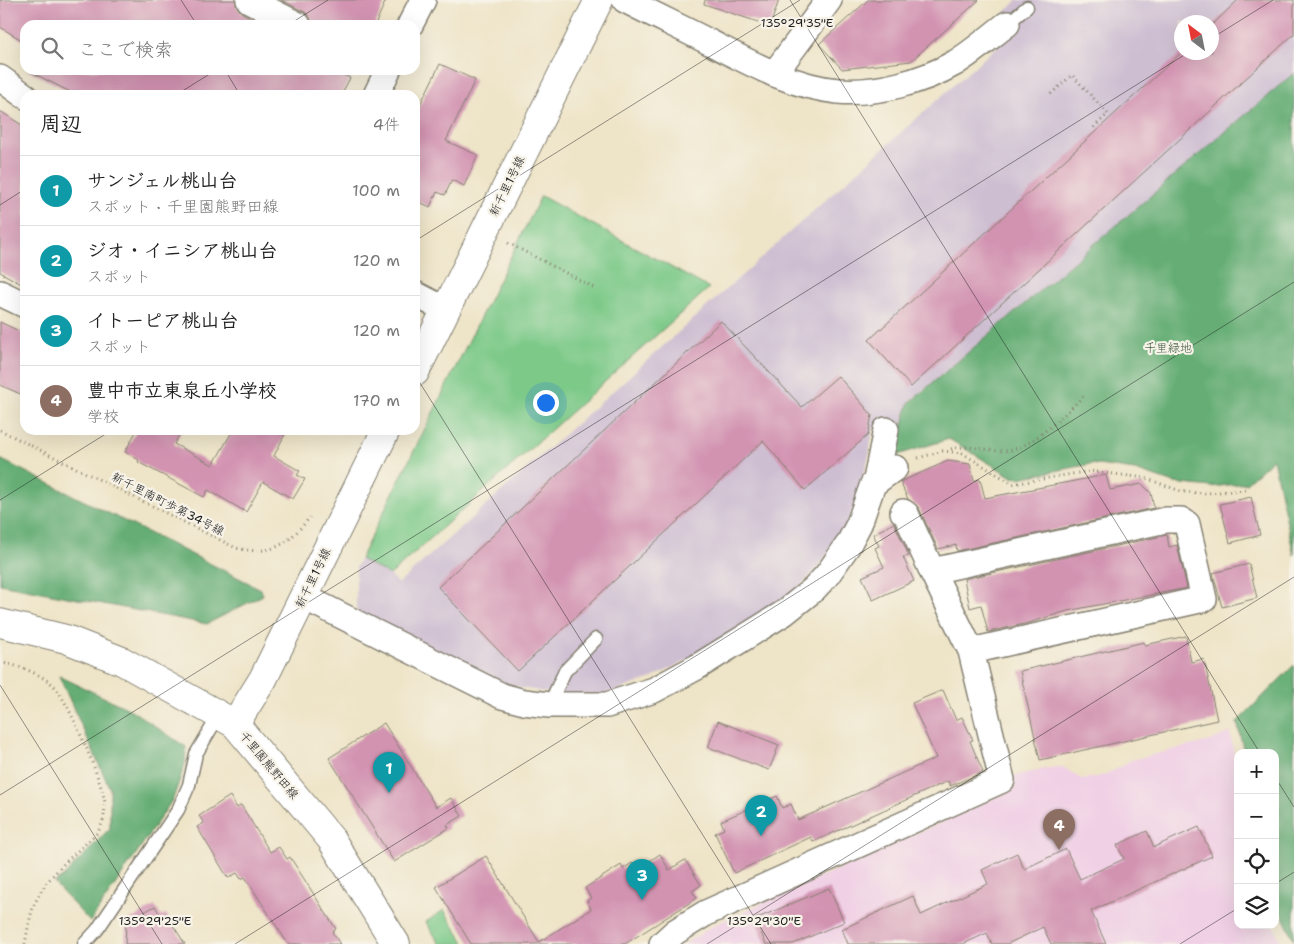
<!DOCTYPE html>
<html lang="ja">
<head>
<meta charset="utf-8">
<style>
	body { margin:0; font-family:"Shantell Sans","Klee One",sans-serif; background:#f6f6f6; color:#222 }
	.controls { position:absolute; right:15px; bottom:15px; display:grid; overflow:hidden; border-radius:10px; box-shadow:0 5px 20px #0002 }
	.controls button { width:45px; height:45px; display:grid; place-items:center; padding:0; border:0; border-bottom:1px solid #e0e0e0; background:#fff; color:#222; font:25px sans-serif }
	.compass { position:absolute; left:1174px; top:15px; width:45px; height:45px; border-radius:50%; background:#fff; box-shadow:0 5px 20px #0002; rotate:328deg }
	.you { position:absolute; left:545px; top:402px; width:18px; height:18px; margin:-12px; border:4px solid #fff; border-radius:50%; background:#1a73e8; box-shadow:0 0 0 8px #1a73e833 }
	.badge { display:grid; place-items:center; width:32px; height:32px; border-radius:50%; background:#d1495b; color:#fff; font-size:16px; font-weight:700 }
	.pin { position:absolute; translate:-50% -41px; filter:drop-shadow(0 1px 2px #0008) }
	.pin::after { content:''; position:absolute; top:26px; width:18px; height:15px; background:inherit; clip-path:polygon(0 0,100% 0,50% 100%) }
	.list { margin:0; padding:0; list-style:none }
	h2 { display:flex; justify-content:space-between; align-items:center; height:65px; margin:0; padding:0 20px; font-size:21px }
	h2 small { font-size:16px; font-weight:400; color:#767676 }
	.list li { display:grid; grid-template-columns:32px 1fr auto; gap:15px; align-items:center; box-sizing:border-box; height:70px; padding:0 20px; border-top:1px solid #e0e0e0 }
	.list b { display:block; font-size:19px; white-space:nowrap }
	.list p { margin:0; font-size:16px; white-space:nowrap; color:#767676 }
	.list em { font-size:16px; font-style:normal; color:#767676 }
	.icon { flex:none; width:28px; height:28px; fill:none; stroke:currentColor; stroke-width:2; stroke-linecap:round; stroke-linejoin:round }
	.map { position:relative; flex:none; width:1294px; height:944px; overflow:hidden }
	.search { position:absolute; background:#fff; box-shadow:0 5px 20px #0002; left:20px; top:20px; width:400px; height:55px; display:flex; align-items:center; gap:12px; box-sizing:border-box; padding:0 18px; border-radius:15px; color:#767676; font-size:19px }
	.panel { position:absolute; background:#fff; box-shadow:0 5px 20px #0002; left:20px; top:90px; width:400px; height:345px; border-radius:15px }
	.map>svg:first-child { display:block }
	.built { fill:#f0d0e5 }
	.industrial { fill:#cebed2; fill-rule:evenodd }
	.green { fill:#7cc988; stroke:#4c7252 }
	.forest { fill:#65ad74; stroke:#406448 }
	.building { fill:#d293b1 }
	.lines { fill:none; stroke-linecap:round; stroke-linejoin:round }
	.service-casing { stroke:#858072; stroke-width:15 }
	.minor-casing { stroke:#858072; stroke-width:28 }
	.tertiary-casing { stroke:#858072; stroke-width:30 }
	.path { stroke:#858072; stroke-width:3; stroke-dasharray:1 4; stroke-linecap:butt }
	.service { stroke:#fff; stroke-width:12 }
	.minor { stroke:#fff; stroke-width:25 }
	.tertiary { stroke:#fff; stroke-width:28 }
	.ticks { fill:none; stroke:#1c1c1c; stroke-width:1; stroke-opacity:0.45 }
	.labels { text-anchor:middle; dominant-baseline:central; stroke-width:4.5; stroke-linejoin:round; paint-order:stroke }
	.street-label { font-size:12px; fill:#1c1c1c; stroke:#f7f3e8 }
	.park-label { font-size:12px; fill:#3e5942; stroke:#f7f3e8 }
	.ticks-label { font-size:12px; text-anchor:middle; fill:#1c1c1c; stroke:#f7f3e8; stroke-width:4.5; stroke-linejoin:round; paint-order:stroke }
</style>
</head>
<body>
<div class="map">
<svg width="1294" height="944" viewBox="0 0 1294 944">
	<rect width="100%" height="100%" fill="#f7f3e8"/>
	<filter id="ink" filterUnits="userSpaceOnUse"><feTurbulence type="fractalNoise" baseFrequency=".02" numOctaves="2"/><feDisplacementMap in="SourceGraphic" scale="10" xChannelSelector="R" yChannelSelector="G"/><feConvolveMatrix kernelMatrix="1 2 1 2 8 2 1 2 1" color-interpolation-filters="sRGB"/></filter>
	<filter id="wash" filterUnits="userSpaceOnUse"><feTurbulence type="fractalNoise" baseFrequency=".0096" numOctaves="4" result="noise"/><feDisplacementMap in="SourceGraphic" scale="20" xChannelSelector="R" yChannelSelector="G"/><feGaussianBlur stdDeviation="1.12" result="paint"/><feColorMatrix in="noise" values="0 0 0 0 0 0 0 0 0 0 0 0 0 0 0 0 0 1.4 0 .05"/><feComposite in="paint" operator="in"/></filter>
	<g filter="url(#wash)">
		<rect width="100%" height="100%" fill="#eee4c7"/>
		<polygon class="built" points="1230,732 1238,777 1238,925 1273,925 1282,944 684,944 716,924 1015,789 1013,776 1054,767 1063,767 1081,779 1098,777 1115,770 1131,760 1210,741"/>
		<path class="industrial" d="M1018,0H1294V73L909,402L899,433L873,428L869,455L857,499L845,528L818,568L793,593L689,659L652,678L615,691L594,695L554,694L507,685L356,611V567L360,559L390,575L398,584L1013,32L1001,16ZM1182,22H1212V52H1182Z"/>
		<g class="green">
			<polygon points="541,196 709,288 390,575 360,559"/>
			<polygon points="444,910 465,944 440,944 426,922"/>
		</g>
		<g class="forest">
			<polygon points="1294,73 1294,555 1273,459 1246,483 1211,487 1174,483 1135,470 1091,464 1019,478 1012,477 949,439 894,456 909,403"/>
			<polygon points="0,459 261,589 263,595 207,624 0,584"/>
			<polygon points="1294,665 1294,940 1275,900 1275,753 1244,753 1237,722"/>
			<polygon points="59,676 131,710 186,747 185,764 173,799 90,922 54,883 64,876 110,828 110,789"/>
		</g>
		<g id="blocks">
			<g class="building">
				<polygon points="0,0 235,0 237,7 242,13 266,25 25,25 25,42 0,27"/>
				<polygon points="281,0 386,0 375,25 312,25 310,18 305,12"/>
				<polygon points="705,0 779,0 770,26 704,4"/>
				<polygon points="868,0 979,0 911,61 842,69 819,44"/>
				<polygon points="1238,0 1294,0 1294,34 911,387 869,340 1182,52 1212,52 1212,25"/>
				<polygon points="440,64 475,80 446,141 478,155 464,186 452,180 445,195 437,192 430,207 415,200 415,115"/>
				<polygon points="27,70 334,70 350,78 341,95 76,95"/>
				<polygon points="0,111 25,127 25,286 0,272"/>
				<polygon points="721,321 802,407 838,376 872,415 868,435 805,490 763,441 518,671 438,587"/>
				<polygon points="0,322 25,334 25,396 0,385"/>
				<polygon points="137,430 182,430 174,444 213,465 233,430 287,430 274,456 300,471 297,475 305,479 293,499 263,482 246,512 208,490 204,497 138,462 139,460 125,452"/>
				<polygon points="948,461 970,464 974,481 980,479 985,498 1106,475 1110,490 1142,484 1151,493 1154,508 957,551 956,545 938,549 919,508 908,499 900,482"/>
				<polygon points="1251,497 1260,535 1230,543 1220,504"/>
				<polygon points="894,523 909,556 903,557 914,581 873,600 862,577 884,567 875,548 879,546 873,534"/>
				<polygon points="1167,535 1169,547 1177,545 1187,588 1067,611 1029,623 988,632 981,605 970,608 964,579"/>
				<polygon points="1249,564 1257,598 1222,607 1213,573"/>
				<polygon points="1186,636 1191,662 1204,659 1217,720 1040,760 1020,671 1144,642 1145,645"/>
				<polygon points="943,690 956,720 962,717 973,740 970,741 983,772 950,786 948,781 813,842 811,837 734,873 715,833 724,829 721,821 777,796 782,808 791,804 798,820 936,758 912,703"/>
				<polygon points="718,721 779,745 769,770 708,747"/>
				<polygon points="384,723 436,807 451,798 462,816 447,825 449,828 394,862 329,758"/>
				<polygon points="230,796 237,808 241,805 270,852 279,847 287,859 290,857 336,929 332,932 340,944 288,944 245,877 241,879 237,873 228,878 197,827 204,823 199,816"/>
				<polygon points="1199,827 1212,856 1091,911 1106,944 1051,944 1043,927 1007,944 992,944 987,933 963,944 848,944 842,929 913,896 921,915 988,884 982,870 1017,853 1024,869 1066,849 1080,879 1124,859 1117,845 1147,831 1154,847"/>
				<polygon points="660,854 669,870 685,860 701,885 692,891 697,898 625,944 471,944 436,887 486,856 539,942 591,909 587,901 591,898 585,888 621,865 623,869 632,863 636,870"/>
				<polygon points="829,888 844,922 793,944 766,944 755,919"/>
				<polygon points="155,906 161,916 166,914 185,944 125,944 126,926 128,921"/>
			</g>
		</g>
	</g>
	<g filter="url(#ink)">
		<use href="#blocks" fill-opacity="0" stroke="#858072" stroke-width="1"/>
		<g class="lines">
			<defs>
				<g id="service">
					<polyline points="1007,24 1027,7"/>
					<polyline points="549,705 565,671 596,639"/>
					<polyline points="84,944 97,930 178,810 189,785 196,754 219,715"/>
				</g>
				<g id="minor">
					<polyline points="249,0 298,25"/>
					<path d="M625,0C654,15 684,29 713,44C752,64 794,87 838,91C876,94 922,82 955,63C973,52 990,37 1007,24"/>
					<polyline points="410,25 423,0"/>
					<polyline points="774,74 829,0"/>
					<polyline points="0,78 25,96"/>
					<polyline points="376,95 388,70"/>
					<polyline points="0,293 25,305"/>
					<polyline points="415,294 446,310"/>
					<polyline points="876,480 886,430"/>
					<polyline points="903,512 906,514 932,571"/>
					<polyline points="304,597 502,696 524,702 549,705 607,705 654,690 697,667 784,613 814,589 827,575 848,545 859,524 873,484 895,468"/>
					<polyline points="662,944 675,932 706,913 1002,780 971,651 932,571 1166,520 1181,520 1187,524 1204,599 971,651"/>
				</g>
				<g id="tertiary">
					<polyline points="415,372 599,0"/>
					<polyline points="0,623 66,639 122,661 235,724 331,839 396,944"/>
					<polyline points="235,724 263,679 386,430"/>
				</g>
			</defs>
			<use href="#service" class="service-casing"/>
			<use href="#minor" class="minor-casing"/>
			<use href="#tertiary" class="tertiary-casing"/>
			<g class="path">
				<polyline points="1051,94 1072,75 1108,114 1092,129"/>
				<polyline points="508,243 595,288"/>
				<path d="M0,430L236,548C273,556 287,545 310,517"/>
				<path d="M951,449C970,444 981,450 1001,451C1030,452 1065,413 1086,394"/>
				<polyline points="918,458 943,451 962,453 1013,484 1090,471 1145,478 1183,492 1208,493 1245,490"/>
				<path d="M0,663C16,664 41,674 53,685C67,697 103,784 105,803C105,814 103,823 98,832C78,852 49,873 37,899C30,912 28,929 25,944"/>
			</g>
			<use href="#service" class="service"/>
			<use href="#minor" class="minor"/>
			<use href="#tertiary" class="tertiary"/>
		</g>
	</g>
	<path class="ticks" d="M181,0L197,25M790,0L1260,753M288,25L328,0M1212,38L1273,0M225,70L240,95M176,95L216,70M0,205L25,189M415,241L800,0M415,375L771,944M0,500L112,430M0,685L162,944M1275,777L1294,807M0,795L1189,52M1275,884L1294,872M235,944L1294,282M707,944L1294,577M1180,944L1238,908"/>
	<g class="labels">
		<g class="street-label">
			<text transform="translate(507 186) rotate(-64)">新千里1号線</text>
			<text transform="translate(168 504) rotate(27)">新千里南町歩第34号線</text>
			<text transform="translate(313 578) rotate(-64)">新千里1号線</text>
			<text transform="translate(269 765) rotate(50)">千里園熊野田線</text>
		</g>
		<g class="park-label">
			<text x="1168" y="348">千里緑地</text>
		</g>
	</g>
	<g class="ticks-label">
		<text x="797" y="27">135°29'35"E</text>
		<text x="155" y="925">135°29'25"E</text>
		<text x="764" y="925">135°29'30"E</text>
	</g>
</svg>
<div class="controls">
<button>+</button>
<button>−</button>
<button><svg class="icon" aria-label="locate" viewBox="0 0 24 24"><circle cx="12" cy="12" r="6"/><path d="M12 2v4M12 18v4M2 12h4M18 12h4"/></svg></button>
<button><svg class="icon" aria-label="layers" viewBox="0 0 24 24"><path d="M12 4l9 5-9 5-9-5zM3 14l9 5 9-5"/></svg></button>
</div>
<svg class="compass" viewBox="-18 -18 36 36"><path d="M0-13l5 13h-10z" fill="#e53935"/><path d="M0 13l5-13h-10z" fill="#767676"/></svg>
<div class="you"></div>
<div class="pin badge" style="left:389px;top:793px;background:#0f9aa8">1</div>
<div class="pin badge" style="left:761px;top:836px;background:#0f9aa8">2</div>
<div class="pin badge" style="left:642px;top:900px;background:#0f9aa8">3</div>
<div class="pin badge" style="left:1059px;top:850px;background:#8d6e63">4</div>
<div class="search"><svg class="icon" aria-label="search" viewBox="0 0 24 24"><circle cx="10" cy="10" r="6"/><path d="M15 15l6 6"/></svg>ここで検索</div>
<section class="panel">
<h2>周辺<small>4件</small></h2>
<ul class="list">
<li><span class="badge" style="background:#0f9aa8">1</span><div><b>サンジェル桃山台</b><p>スポット · 千里園熊野田線</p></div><em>100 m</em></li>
<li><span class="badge" style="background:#0f9aa8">2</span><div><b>ジオ・イニシア桃山台</b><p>スポット</p></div><em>120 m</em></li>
<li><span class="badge" style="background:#0f9aa8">3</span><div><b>イトーピア桃山台</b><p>スポット</p></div><em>120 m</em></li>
<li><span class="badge" style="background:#8d6e63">4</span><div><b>豊中市立東泉丘小学校</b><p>学校</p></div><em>170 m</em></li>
</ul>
</section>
</div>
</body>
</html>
